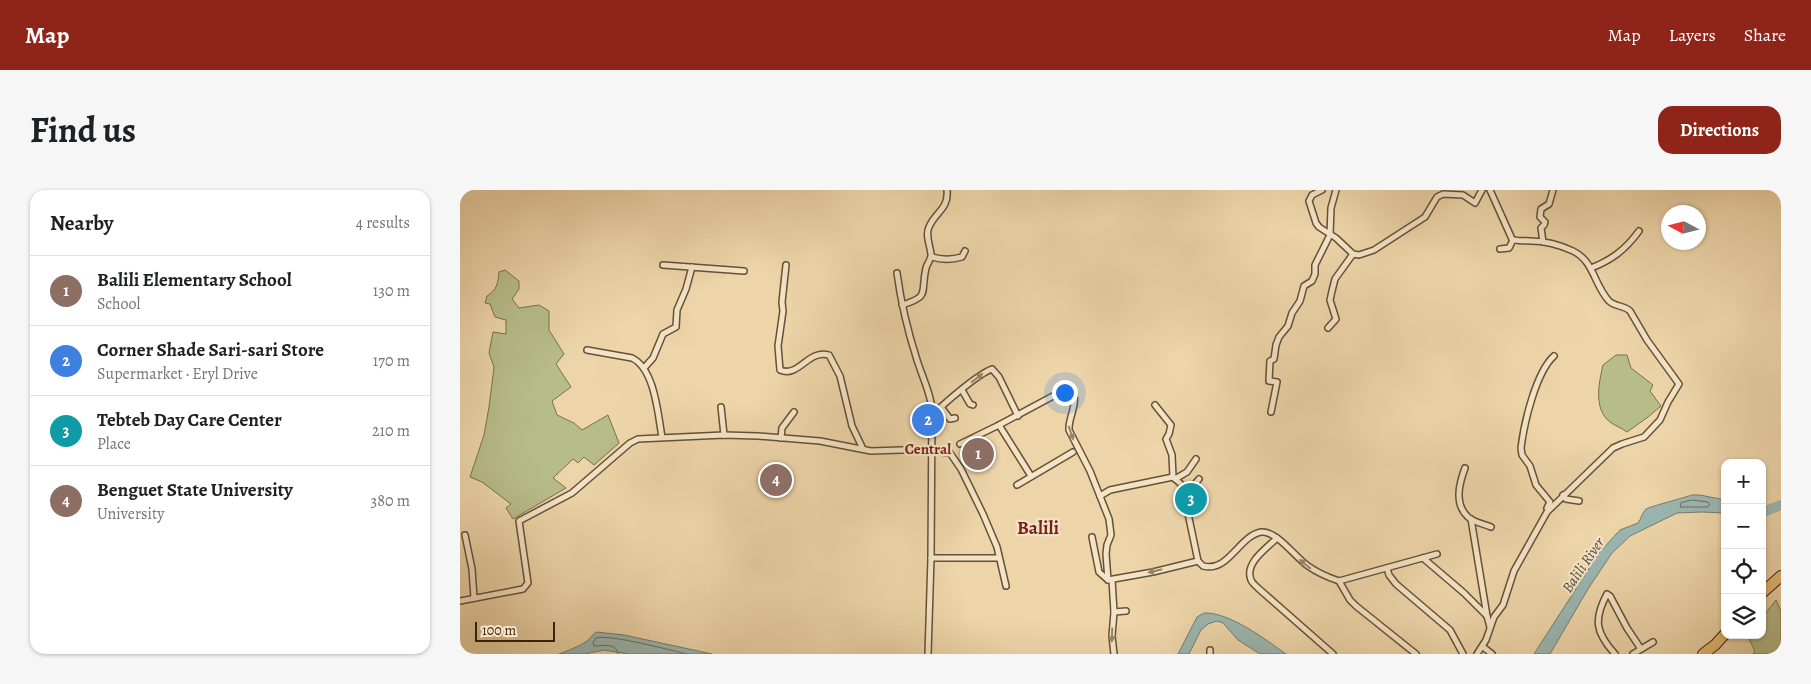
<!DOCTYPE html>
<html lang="en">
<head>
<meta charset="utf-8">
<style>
	body { margin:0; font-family:Alegreya,serif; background:#f6f6f6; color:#202124 }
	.controls { position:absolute; right:15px; bottom:15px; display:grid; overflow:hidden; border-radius:10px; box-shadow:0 1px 4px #0004 }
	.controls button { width:45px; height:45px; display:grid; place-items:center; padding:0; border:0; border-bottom:1px solid #e0e0e0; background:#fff; color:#202124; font:25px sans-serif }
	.compass { position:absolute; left:1201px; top:15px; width:45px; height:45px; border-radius:50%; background:#fff; box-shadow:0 1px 4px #0004; rotate:277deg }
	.scale { position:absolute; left:15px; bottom:12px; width:80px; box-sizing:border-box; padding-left:5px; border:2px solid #3c230d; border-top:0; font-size:14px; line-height:18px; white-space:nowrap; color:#3c230d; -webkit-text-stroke:4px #f3e4c7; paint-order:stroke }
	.you { position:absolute; left:604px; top:202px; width:18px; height:18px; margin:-12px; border:4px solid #fff; border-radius:50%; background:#1a73e8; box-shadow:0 0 0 8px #1a73e833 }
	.badge { display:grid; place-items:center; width:32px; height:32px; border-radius:50%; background:#8f2418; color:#fff; font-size:16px; font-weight:700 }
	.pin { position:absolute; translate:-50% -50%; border:2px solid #fff; box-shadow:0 1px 5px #0006 }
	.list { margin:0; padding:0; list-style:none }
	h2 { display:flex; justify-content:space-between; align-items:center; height:65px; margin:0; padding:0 20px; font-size:21px }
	h2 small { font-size:16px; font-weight:400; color:#757577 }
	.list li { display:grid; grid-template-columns:32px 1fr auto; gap:15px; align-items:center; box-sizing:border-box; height:70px; padding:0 20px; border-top:1px solid #e0e0e0 }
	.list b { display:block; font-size:19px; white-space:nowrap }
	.list p { margin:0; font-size:16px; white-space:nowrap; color:#757577 }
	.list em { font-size:16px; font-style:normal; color:#757577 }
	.icon { flex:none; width:28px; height:28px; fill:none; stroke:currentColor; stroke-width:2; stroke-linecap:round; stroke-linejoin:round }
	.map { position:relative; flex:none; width:1321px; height:464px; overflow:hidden; border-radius:15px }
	header { display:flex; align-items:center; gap:30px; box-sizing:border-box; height:70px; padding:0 25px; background:#8f2418; color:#fff }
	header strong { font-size:24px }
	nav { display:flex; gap:28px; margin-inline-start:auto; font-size:18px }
	.intro { display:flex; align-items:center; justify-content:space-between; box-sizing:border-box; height:120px; padding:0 30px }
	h1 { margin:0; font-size:35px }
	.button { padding:12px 22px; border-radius:15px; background:#8f2418; color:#fff; font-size:18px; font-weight:700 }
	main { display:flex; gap:30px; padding:0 30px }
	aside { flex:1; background:#fff; border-radius:15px; box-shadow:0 1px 4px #0004 }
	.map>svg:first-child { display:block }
	.green { fill:#b7bd89; stroke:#7a704b }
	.water { fill:#9bb7b1; stroke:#757c6f }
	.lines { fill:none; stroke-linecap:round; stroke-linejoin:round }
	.shore { stroke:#6c6d5f; stroke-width:1 }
	.river { stroke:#9bb7b1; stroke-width:10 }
	.street-casing { stroke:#685034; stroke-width:8 }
	.highway-casing { stroke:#3c230d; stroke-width:12 }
	.street { stroke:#f3e4c7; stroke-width:5 }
	.highway { stroke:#e6ba74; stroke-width:10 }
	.oneway { fill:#98846a }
	.labels { text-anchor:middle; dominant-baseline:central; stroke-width:4.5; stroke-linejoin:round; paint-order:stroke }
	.neighbourhood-label { font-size:15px; font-weight:bold; fill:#7a1f14; stroke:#f3e4c7 }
	.water-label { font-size:15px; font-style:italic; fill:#544836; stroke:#f3e4c7 }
	.district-label { font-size:19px; font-weight:bold; fill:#7a1f14; stroke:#f3e4c7 }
</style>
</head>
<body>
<header>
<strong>Map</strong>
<nav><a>Map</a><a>Layers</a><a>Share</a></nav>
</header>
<div class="intro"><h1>Find us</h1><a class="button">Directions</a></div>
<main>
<aside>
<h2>Nearby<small>4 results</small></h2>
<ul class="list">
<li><span class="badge" style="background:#8d6e63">1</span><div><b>Balili Elementary School</b><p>School</p></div><em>130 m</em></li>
<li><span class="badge" style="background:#3f7fe0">2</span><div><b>Corner Shade Sari-sari Store</b><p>Supermarket · Eryl Drive</p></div><em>170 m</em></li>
<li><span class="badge" style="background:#0f9aa8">3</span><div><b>Tebteb Day Care Center</b><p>Place</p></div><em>210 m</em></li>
<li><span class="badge" style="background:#8d6e63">4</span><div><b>Benguet State University</b><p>University</p></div><em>380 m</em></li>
</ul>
</aside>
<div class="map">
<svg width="1321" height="464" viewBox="0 0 1321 464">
	<rect width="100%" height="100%" fill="#edd5a9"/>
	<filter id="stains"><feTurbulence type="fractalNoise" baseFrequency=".004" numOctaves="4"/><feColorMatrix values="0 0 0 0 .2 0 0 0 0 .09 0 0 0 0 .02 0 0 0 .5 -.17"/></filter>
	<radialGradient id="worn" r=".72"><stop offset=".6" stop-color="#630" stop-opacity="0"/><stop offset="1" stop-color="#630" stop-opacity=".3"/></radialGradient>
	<g class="green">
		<path d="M45,80L59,91V99L52,109L59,118L79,115L89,121V140L104,164L96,174L111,197L92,211L97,225L114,233L122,240L148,225L159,253L134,275L124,267L118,273L113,269L93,288L106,298L53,329L46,318L51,314L22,292L10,287L24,245L29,217L34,177L29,163L33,142L46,144V130L35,127L30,114L25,113L27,106C37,100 38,93 39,82Z"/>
		<path d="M1156,165H1167L1171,178L1193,195L1190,201L1201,216L1188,227L1167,242C1162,238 1155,236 1150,232C1133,219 1139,192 1143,175Z"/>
		<polygon points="1316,410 1321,421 1321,464 1293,464 1295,461 1288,447 1290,445 1302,445 1302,428"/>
	</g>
	<g class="water">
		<path d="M1232,305H1240L1265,310V323L1242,322L1217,323L1170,346L1152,363L1128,399L1090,464H1074L1139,363L1160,340L1178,333C1181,329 1182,323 1186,319C1189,317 1226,307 1232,305Z"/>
		<path d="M744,423C770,422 806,450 826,464H800L778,450L763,433L757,431L748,434L741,440L729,464H718L737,427Z"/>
		<path d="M136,442L164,445L252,464H168L144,460L125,464H99C109,460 119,457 127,451C131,448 132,445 136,442Z"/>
	</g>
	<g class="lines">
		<g class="shore">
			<polygon points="1232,310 1248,312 1250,315 1247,317 1220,317 1221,313"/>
			<path d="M158,464L157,460C151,453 142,456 134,456L133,453L136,448C150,444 209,460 227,464"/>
		</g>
		<polyline class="river" points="1303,322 1321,315"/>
		<defs>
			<g id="street">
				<polyline points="862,0 852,5 849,11 856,33 859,37 876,48 893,64 899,65 914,60 965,27 977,7 983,4 1003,5 1015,13 1022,0"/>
				<polyline points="1083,52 1081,38 1084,35 1085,32 1080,27 1081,19 1089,14 1093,0"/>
				<polyline points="1040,59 1049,58 1053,50"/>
				<path d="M472,67C482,70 491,70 502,67L505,61"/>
				<polyline points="203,75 284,81"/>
				<path d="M326,75L322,112L323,121L318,156L320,180C339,188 348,159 369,165L380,186L392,236L403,259"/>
				<path d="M1131,78C1152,70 1166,59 1179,41"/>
				<path d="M437,83C441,113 448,142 457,170C462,186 470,202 472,218L471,368L468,464"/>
				<path d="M442,115C471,106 460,103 466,78C467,73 472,69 471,64C470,55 465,45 469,37C475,22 489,19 487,0"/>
				<polyline points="868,138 876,129 870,110 872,101 875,89 893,64"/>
				<path d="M127,160L172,168C195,179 198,225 202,247"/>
				<polyline points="184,178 193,168 203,144 216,137 217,120 226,99 232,77"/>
				<polyline points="502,200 510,214 513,215"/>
				<path d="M695,215L711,235L709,244L706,249L712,265L713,287L722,295L738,371L743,376C768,383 779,346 801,342C816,340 836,368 848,376C858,383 867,387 879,391L977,364"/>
				<polyline points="261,217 264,245"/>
				<polyline points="481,217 490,229 495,228"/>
				<polyline points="811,222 817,192 809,191 810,171 814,169 816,155 819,147 828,136 832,123 840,111 844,96 852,91 855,84 855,75 870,45 871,18 876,0"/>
				<path d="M472,226C483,214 518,184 532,179L539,187L558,226"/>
				<polyline points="539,235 571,286"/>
				<polyline points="321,248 322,238 334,222"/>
				<path d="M500,254L539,235L610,197C621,211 608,226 609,240L630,281L649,329L651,345L647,355L646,364L648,390"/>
				<polyline points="472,261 490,263 501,279 523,324 537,357 546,396"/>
				<path d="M1005,278C999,294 994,314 1008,327C1013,332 1024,334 1031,337"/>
				<polyline points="715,289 727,282 736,269"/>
				<polyline points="557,295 613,262"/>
				<polyline points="724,303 730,300 739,289"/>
				<polyline points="1103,305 1106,309 1119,311"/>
				<polyline points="640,306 650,300 713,287"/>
				<path d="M1087,318L1090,312L1076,295L1070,276L1062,265L1061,258C1064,233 1076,182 1094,166"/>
				<polyline points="1011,329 1027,426 1030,437"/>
				<polyline points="5,345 12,379 14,408"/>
				<polyline points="632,347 639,382 648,390 693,382 738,371"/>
				<path d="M817,348C807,358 784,373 791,390C792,393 797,397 799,399L873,464"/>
				<polyline points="471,368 539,368"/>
				<polyline points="963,368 1004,403 1027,426"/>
				<polyline points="927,378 929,385 936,394 990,440 1003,464"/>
				<polyline points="652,390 654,422 652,446 654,464"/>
				<polyline points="879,391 890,410 896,416 956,464"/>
				<polyline points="0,411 63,399 68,393 59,331 112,303 170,253 178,249 264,245 298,246 360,251 411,261 472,259"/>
				<polyline points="654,422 666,421"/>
				<polyline points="1023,457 1032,464"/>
				<polyline points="750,460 750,464"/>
				<path d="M1017,464L1026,450L1034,427L1043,415L1054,381L1087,322L1153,258L1162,254L1184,247L1200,230L1208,212L1219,194L1187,150L1170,121C1164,115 1155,117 1149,111C1134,95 1134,71 1113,61C1100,55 1084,51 1071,51C1064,50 1058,52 1052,49L1030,0"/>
				<path d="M1155,464C1136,443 1133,430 1147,404L1150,406L1167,438L1181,459"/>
				<polyline points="1173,464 1193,452"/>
			</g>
			<g id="highway">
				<polyline points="1302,403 1321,386"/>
				<polyline points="1243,464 1255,455 1265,444"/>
			</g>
		</defs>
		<use href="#street" class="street-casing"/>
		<use href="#highway" class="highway-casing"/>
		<use href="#street" class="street"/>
		<use href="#highway" class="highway"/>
	</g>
	<defs><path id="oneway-solid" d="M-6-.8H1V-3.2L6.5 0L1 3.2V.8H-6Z" transform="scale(1.25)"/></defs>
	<g class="oneway">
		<use href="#oneway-solid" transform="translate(517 188) rotate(-38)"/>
		<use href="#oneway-solid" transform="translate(611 243) rotate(71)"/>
		<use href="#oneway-solid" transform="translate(845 374) rotate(-141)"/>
		<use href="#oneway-solid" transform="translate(695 381) rotate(167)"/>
		<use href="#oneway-solid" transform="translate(652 445) rotate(92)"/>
	</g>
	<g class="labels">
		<g class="neighbourhood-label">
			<text x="468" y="259">Central</text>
		</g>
		<g class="water-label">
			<text transform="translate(1123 375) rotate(-56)">Balili River</text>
		</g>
		<g class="district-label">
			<text x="578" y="338">Balili</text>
		</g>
	</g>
	<rect width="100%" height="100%" filter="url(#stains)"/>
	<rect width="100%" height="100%" fill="url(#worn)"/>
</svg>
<div class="controls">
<button>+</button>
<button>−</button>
<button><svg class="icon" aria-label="locate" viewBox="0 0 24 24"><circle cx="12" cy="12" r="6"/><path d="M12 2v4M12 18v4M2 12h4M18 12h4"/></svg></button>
<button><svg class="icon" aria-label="layers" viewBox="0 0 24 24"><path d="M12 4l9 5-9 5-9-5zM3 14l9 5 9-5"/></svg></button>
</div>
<svg class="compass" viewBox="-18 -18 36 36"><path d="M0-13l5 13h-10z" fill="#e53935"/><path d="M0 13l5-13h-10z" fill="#757577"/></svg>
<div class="scale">100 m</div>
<div class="you"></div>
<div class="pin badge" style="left:518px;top:264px;background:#8d6e63">1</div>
<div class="pin badge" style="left:468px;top:230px;background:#3f7fe0">2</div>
<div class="pin badge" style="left:731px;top:309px;background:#0f9aa8">3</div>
<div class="pin badge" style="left:316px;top:290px;background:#8d6e63">4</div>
</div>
</main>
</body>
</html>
